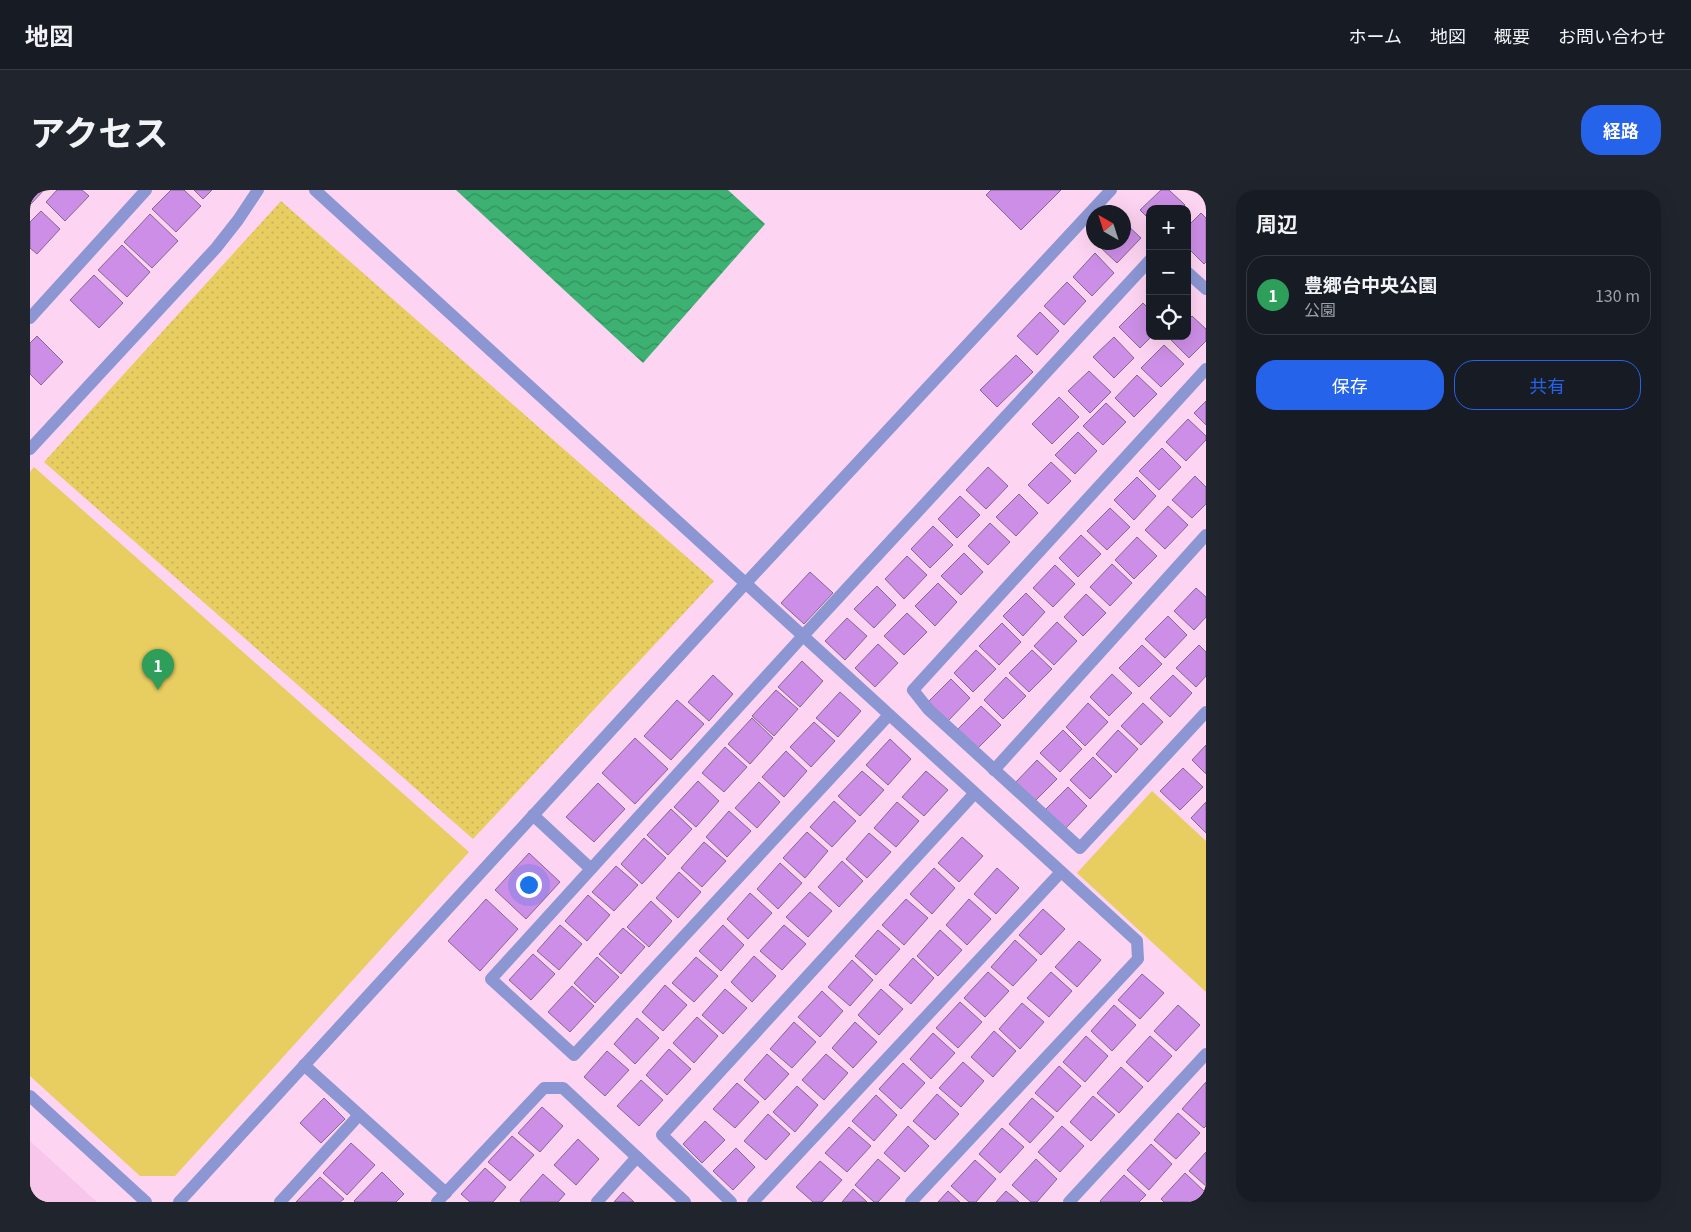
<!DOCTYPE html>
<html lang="ja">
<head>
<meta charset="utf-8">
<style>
	body { margin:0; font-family:Georgia,"Noto Sans JP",serif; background:#20242c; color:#f1f3f6 }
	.controls { position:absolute; right:15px; top:15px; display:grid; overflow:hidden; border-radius:10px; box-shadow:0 5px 20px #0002 }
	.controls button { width:45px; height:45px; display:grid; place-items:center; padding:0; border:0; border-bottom:1px solid #363941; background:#171b24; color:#f1f3f6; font:25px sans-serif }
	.compass { position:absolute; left:1056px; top:15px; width:45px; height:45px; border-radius:50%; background:#171b24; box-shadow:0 5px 20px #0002; rotate:321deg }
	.you { position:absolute; left:498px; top:694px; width:18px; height:18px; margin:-12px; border:4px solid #fff; border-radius:50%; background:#1a73e8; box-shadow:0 0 0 8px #1a73e833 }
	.badge { display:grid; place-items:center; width:32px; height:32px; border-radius:50%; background:#2563eb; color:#fff; font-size:16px; font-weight:700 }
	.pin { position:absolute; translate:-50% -41px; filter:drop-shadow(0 1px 2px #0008) }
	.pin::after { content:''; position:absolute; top:26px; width:18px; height:15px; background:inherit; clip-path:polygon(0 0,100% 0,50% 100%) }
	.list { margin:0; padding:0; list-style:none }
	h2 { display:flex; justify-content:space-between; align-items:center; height:65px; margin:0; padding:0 20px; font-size:21px }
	h2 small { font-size:16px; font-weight:400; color:#9ea1a6 }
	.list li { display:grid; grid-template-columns:32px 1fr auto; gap:15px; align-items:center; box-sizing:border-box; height:80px; margin:0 10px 10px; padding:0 10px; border:1px solid #363941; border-radius:20px }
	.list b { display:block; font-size:19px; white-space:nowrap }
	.list p { margin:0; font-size:16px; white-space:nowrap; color:#9ea1a6 }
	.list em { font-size:16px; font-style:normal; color:#9ea1a6 }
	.actions { display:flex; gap:10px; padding:15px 20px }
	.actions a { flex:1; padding:11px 0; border:1px solid #2563eb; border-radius:20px; text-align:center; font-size:18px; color:#2563eb }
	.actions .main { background:#2563eb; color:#fff }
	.icon { flex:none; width:28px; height:28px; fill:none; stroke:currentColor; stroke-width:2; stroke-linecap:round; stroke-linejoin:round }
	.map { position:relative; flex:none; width:1176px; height:1012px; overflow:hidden; border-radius:20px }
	header { display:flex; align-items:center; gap:30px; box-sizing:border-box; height:70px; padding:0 25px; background:#171b24; border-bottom:1px solid #363941 }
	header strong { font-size:24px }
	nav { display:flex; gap:28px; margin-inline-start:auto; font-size:18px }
	.intro { display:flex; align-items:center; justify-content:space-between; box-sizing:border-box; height:120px; padding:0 30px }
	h1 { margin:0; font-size:35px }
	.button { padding:12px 22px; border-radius:20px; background:#2563eb; color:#fff; font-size:18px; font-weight:700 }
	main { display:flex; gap:30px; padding:0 30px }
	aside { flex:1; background:#171b24; border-radius:20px; box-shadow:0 5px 20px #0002 }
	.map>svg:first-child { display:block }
	.built { fill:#f7c6ea }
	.grass { fill:url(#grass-dots) }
	.park { fill:#e8cd60 }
	.water { fill:url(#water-waves) }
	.building { fill:#cc8ee6; stroke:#82688c }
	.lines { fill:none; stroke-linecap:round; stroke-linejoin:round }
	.minor { stroke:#8b96d2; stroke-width:12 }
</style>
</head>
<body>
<header>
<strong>地図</strong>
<nav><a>ホーム</a><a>地図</a><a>概要</a><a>お問い合わせ</a></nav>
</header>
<div class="intro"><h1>アクセス</h1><a class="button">経路</a></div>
<main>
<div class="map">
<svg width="1176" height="1012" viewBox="0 0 1176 1012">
	<defs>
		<pattern id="grass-dots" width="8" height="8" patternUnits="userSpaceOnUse" patternTransform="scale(1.25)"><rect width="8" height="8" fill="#e8cd60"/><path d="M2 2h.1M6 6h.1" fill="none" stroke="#c8b054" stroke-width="1.8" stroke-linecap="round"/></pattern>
		<pattern id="water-waves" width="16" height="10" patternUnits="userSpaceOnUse" patternTransform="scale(1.25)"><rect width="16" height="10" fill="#3db172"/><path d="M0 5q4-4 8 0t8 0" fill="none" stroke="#34905e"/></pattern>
	</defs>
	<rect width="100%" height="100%" fill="#fed4f3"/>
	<polygon class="built" points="0,951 67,1012 0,1012"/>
	<polygon class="grass" points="251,11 684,391 443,649 14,272"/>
	<g class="park">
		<polygon points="4,277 439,662 145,986 110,986 0,886 0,282"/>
		<polygon points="1122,601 1176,651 1176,802 1047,683"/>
	</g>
	<polygon class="water" points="426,0 698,0 735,34 613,173"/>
	<g class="building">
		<polygon points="0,0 14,0 0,15"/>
		<polygon points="27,0 52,0 59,6 35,31 16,12"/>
		<polygon points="141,0 154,0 171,16 146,42 122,19"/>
		<polygon points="164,0 182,0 173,9"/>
		<polygon points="961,0 1031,0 991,40 956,5"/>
		<polygon points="1131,0 1139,0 1155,15 1151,19 1120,19 1120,30 1110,20"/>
		<polygon points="11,21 30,39 7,64 0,58 0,32"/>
		<polygon points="1171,23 1176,28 1176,72 1174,74 1157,57 1157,37"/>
		<polygon points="120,24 148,51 122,78 94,52"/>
		<polygon points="1094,32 1111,48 1087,73 1070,57 1075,52 1094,52"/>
		<polygon points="92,55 120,82 97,107 68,80"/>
		<polygon points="1065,63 1084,83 1062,106 1043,87"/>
		<polygon points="64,85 93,113 69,138 40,110"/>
		<polygon points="1037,92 1056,111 1034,135 1014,116"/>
		<polygon points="1113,113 1120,120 1120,146 1122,146 1110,158 1089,137"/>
		<polygon points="1010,122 1029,141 1007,165 987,146"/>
		<polygon points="1162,126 1176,139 1176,151 1159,168 1140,149 1143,146 1157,146 1157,131"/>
		<polygon points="7,146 33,172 11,195 0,184 0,153"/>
		<polygon points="1084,147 1104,168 1084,188 1063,167"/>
		<polygon points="1134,155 1154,174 1131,197 1111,178"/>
		<polygon points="986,165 1003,182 967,217 950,200"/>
		<polygon points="1059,181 1081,202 1060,223 1038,201"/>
		<polygon points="1107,185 1127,204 1104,227 1085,208"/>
		<polygon points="1029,207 1049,227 1022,254 1002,234"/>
		<polygon points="1176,211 1176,235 1164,223"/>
		<polygon points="1076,213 1096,232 1073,255 1053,236"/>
		<polygon points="1158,229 1176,246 1176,250 1156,271 1136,252"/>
		<polygon points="1048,242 1067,261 1045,284 1025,265"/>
		<polygon points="1132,258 1151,277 1129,300 1109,281"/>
		<polygon points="1021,272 1041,291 1018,314 998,295"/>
		<polygon points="958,277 978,296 956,319 936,300"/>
		<polygon points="1165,286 1176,297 1176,314 1162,328 1142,310"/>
		<polygon points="1107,287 1126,306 1104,330 1084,310"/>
		<polygon points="989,304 1008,323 986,346 966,327"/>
		<polygon points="930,306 950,325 927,348 908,329"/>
		<polygon points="1138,316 1158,335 1135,359 1115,340"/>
		<polygon points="1080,318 1100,337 1077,360 1057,341"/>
		<polygon points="960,333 980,352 958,375 938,356"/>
		<polygon points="903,336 923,355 900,378 881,359"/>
		<polygon points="1051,345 1071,364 1048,387 1029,368"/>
		<polygon points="1107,347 1127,366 1104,389 1085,370"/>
		<polygon points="934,363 953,382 931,405 911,386"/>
		<polygon points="877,366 897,385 874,409 855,389"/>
		<polygon points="1082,374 1102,393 1080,416 1060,397"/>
		<polygon points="1025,375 1045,394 1023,417 1003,398"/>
		<polygon points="780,382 803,403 774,434 751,413"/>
		<polygon points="908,393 927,412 905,436 885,416"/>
		<polygon points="847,396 866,415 844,438 824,419"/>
		<polygon points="1166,398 1176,407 1176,427 1164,440 1144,421"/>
		<polygon points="996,403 1015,422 993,446 973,426"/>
		<polygon points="1056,404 1076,423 1053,446 1034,427"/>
		<polygon points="877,423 897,442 874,465 854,446"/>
		<polygon points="1138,426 1157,445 1135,468 1115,449"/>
		<polygon points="817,428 837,446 815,470 795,451"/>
		<polygon points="1027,432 1047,451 1024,475 1004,456"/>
		<polygon points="972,433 991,452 969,475 949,456"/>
		<polygon points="848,454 868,473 845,497 825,478"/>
		<polygon points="1112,455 1132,474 1109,497 1089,478"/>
		<polygon points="1169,455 1176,462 1176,486 1166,497 1146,478"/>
		<polygon points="946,460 966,479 943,502 924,483"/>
		<polygon points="1002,460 1022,479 999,502 979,483"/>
		<polygon points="772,471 793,491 770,517 748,497"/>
		<polygon points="1082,484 1102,503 1079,526 1060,507"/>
		<polygon points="683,485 703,504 679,531 658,512"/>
		<polygon points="1143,485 1162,503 1140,527 1120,508"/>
		<polygon points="976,487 996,506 973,529 954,510"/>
		<polygon points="921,489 940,508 918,531 898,512"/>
		<polygon points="746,500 768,519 744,546 722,526"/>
		<polygon points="810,502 831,521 808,547 786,528"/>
		<polygon points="647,510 674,534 641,570 614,546"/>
		<polygon points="1058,513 1078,532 1055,556 1036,537"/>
		<polygon points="1113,513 1133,532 1111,555 1091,536"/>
		<polygon points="951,516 971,535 948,558 928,539"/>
		<polygon points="722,528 743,548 720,574 698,554"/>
		<polygon points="784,532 805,551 781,577 760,557"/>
		<polygon points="1033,540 1052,559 1030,582 1010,563"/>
		<polygon points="1088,540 1108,559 1086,583 1066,564"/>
		<polygon points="605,548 638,579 605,614 572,583"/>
		<polygon points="860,549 881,569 858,595 836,575"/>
		<polygon points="1176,555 1176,584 1162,570"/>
		<polygon points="695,557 717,577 694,602 672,583"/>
		<polygon points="756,561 777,581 754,607 732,587"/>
		<polygon points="1063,567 1082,586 1060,609 1040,590"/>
		<polygon points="1007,570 1027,589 1004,612 985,593"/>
		<polygon points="1153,578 1173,597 1150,620 1130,601"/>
		<polygon points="832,581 854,600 830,626 808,606"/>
		<polygon points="896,581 918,600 894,626 872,607"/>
		<polygon points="668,591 689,611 666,637 644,617"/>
		<polygon points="729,592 750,612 727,638 705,618"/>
		<polygon points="568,593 595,619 564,652 536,627"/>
		<polygon points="1038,597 1057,616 1035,639 1015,620"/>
		<polygon points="804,611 826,631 802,657 780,637"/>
		<polygon points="867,612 889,631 866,657 844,638"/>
		<polygon points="1176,612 1176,643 1161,628"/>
		<polygon points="641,619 662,639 638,665 617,645"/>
		<polygon points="699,621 721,641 697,667 676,647"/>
		<polygon points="777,642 798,661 775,688 753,668"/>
		<polygon points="839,643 861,662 837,688 816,669"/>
		<polygon points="932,647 953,666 929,692 908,673"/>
		<polygon points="614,648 636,668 612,694 591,674"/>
		<polygon points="674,652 696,671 672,697 651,678"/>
		<polygon points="499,663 530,692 496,729 465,700"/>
		<polygon points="812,671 833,691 809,717 788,697"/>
		<polygon points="750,673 772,693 748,719 727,699"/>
		<polygon points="586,676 608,695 584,721 562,702"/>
		<polygon points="904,678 925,698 902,724 880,704"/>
		<polygon points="967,678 989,698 966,724 944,704"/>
		<polygon points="649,682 671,702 648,728 626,708"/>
		<polygon points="780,702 802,721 778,747 756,727"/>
		<polygon points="720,703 742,723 718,749 697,729"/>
		<polygon points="558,705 580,725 557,751 535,731"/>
		<polygon points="456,709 488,739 450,781 418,751"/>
		<polygon points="876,709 898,728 874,755 852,735"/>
		<polygon points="939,709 961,729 937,755 916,735"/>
		<polygon points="621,711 642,731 619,757 597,737"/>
		<polygon points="1013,719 1035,739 1011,765 989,745"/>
		<polygon points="530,735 552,754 529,780 507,761"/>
		<polygon points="693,735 714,755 691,781 669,761"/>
		<polygon points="754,735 776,754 752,780 730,761"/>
		<polygon points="593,738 615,757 591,784 569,764"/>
		<polygon points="848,740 870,759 846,785 825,766"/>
		<polygon points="910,740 932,760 908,786 887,766"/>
		<polygon points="985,750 1007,770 983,796 961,777"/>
		<polygon points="1049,751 1071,770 1047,797 1025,777"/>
		<polygon points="503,764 525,784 501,810 479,790"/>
		<polygon points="724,766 746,786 722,812 701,792"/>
		<polygon points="567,767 589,787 565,813 544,793"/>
		<polygon points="666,767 688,786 664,812 642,793"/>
		<polygon points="883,768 904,788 881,814 859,795"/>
		<polygon points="822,770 843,790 820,816 798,797"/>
		<polygon points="958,782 979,801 955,827 934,808"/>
		<polygon points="1021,782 1042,801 1019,827 997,808"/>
		<polygon points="1112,784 1134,803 1110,829 1088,810"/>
		<polygon points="635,795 657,815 633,841 612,822"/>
		<polygon points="542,796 564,816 540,842 518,822"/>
		<polygon points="695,799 717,818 693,844 672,825"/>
		<polygon points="851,799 873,819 849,845 828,825"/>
		<polygon points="792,801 813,821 790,847 768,827"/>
		<polygon points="930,812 952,832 928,858 906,838"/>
		<polygon points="992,813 1014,832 990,859 969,839"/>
		<polygon points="1084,815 1106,835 1082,861 1061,841"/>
		<polygon points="1148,815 1170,835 1146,861 1124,841"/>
		<polygon points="667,827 688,846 664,873 643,853"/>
		<polygon points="607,828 629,848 605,874 584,854"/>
		<polygon points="764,832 786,852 762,878 740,859"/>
		<polygon points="825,832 847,852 823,878 802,858"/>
		<polygon points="964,841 986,861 963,887 941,867"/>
		<polygon points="903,843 925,863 901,889 880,869"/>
		<polygon points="1056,846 1078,866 1055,892 1033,872"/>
		<polygon points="1120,846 1142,866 1118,892 1096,872"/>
		<polygon points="639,859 661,879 637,905 616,885"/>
		<polygon points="577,861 599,880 575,906 554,887"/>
		<polygon points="737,864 759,884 735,910 714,890"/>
		<polygon points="796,864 818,883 794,910 772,890"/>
		<polygon points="933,872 954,891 931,917 909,898"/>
		<polygon points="873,873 895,893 871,919 849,899"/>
		<polygon points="1029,876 1051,896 1027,922 1005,903"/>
		<polygon points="1091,877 1113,897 1089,923 1067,903"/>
		<polygon points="611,890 633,910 609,936 587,916"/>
		<polygon points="1176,892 1176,936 1174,938 1152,919"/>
		<polygon points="707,893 729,912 705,938 683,919"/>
		<polygon points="767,896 788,915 765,942 743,922"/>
		<polygon points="907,904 929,924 905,950 883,931"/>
		<polygon points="846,905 867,925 844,951 822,931"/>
		<polygon points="1063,906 1085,925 1061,951 1040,932"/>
		<polygon points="294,908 315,929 291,953 270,933"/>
		<polygon points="1002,908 1024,927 1000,953 979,934"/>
		<polygon points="512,917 533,936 510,962 488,943"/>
		<polygon points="1148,923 1170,943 1146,969 1124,950"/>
		<polygon points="738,924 760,944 736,970 714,951"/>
		<polygon points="675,931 695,950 672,973 653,954"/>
		<polygon points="878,936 899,956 875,982 854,963"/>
		<polygon points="1032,936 1054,956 1030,982 1008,962"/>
		<polygon points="819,937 841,956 817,982 795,963"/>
		<polygon points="972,938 994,957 970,983 949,964"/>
		<polygon points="482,946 504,965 480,991 458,972"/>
		<polygon points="548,949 569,969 546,995 524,975"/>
		<polygon points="321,953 345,975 317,1005 293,983"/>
		<polygon points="1121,954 1142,974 1119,1000 1097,980"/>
		<polygon points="706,958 725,977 703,1000 683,981"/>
		<polygon points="1176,962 1176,996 1159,981"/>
		<polygon points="848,969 870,988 848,1012 844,1012 825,995"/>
		<polygon points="1006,969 1027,989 1007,1012 1001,1012 982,995"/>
		<polygon points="945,970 966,989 946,1012 939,1012 921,996"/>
		<polygon points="790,971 812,990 792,1012 783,1012 766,997"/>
		<polygon points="455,978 476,997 463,1012 440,1012 431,1004"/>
		<polygon points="352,982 374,1004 366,1012 325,1012 324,1011"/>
		<polygon points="1155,983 1176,1003 1168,1012 1134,1012 1131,1009"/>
		<polygon points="513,984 535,1004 528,1012 491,1012 490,1010"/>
		<polygon points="1094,985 1116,1005 1109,1012 1071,1012 1070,1011"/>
		<polygon points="290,987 314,1009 310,1012 266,1012"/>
		<polygon points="823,999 837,1012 812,1012"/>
		<polygon points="918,1001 930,1012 908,1012"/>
		<polygon points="976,1001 989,1012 966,1012"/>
		<polygon points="593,1002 604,1012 584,1012"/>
	</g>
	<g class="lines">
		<g class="minor">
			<polyline points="285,0 1107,751 1108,769 881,1012"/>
			<polyline points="1157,82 1176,99"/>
			<polyline points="0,128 116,0"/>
			<polyline points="1176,179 883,500 898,519 1050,658 1176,522"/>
			<polyline points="0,259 186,58 208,30 228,0"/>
			<polyline points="858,526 544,865 461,789 772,447 1120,70"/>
			<polyline points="964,580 1176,345"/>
			<polyline points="503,625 561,679"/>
			<polyline points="274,875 416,1003"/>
			<polyline points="0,906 116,1012"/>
			<polyline points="149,1012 715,394 1081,0"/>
			<polyline points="250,1012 329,925"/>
			<polyline points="407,1012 514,898 533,898 655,1012"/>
			<polyline points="567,1012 607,967"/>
			<polyline points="701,1012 632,945 944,604"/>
			<polyline points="723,1012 1031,682"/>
			<polyline points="1039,1012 1176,864"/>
		</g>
	</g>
</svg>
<div class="controls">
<button>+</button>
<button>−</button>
<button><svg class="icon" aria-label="locate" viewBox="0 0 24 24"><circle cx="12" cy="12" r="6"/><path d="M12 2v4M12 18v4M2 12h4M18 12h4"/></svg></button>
</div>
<svg class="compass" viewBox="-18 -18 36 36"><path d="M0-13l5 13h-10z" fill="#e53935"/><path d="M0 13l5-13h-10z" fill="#9ea1a6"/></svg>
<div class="you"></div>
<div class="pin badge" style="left:128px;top:500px;background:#2e9e5b">1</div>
</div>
<aside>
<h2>周辺<small></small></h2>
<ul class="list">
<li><span class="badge" style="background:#2e9e5b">1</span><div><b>豊郷台中央公園</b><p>公園</p></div><em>130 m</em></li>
</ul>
<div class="actions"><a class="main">保存</a><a>共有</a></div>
</aside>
</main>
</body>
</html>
